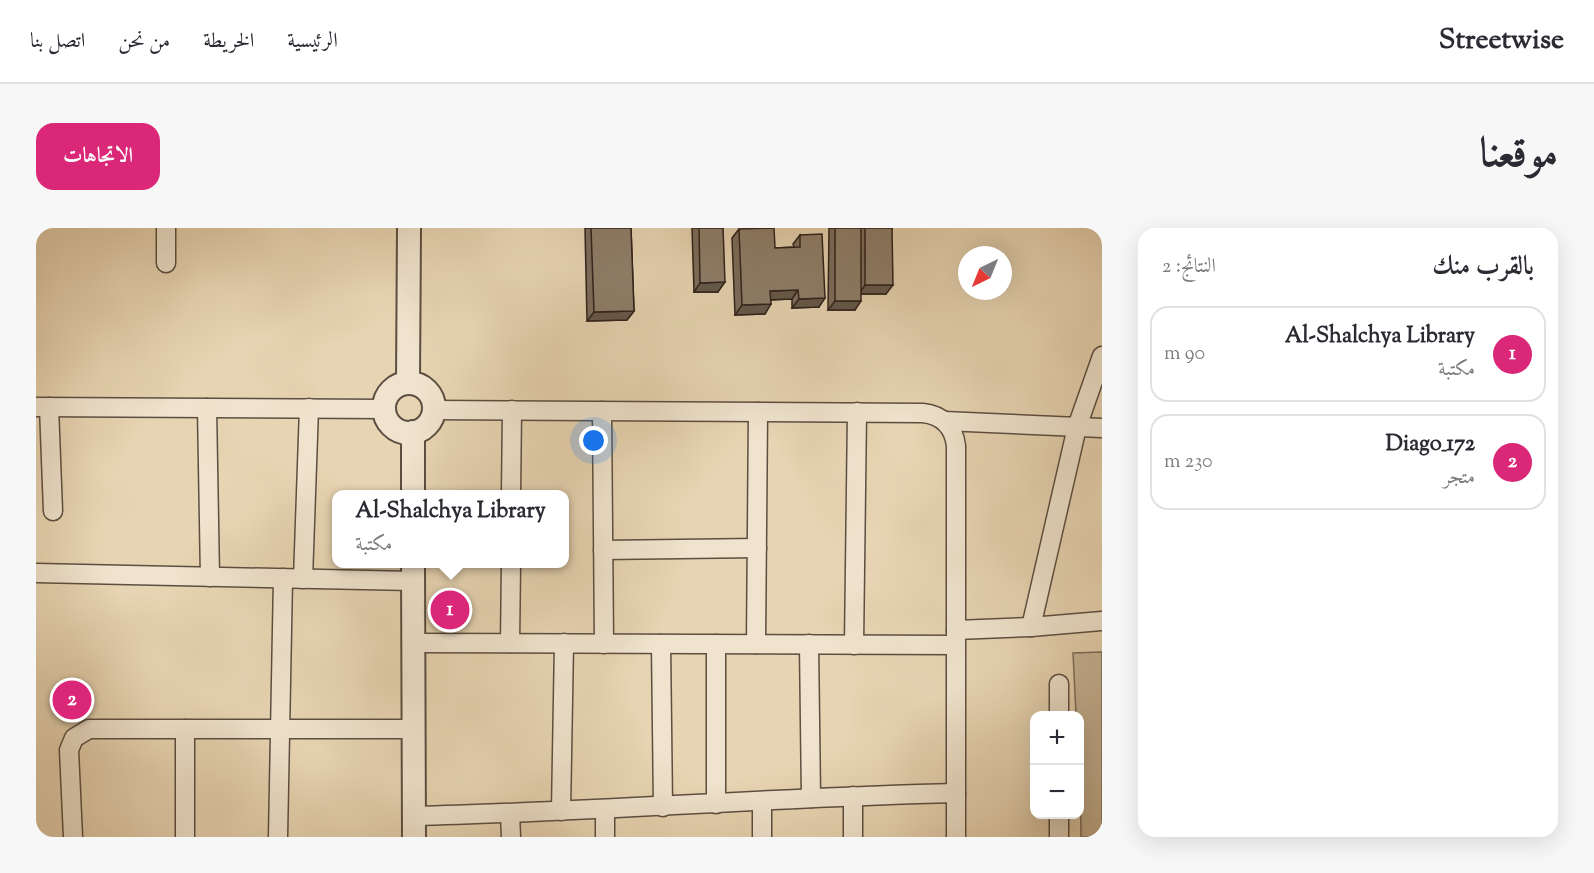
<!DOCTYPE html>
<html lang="ar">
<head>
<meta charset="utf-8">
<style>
	body { margin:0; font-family:"Sorts Mill Goudy",Amiri,serif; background:#f7f7f7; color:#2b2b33; direction:rtl }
	.controls { position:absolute; right:18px; bottom:18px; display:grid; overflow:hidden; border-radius:12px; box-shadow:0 6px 24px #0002 }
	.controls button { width:54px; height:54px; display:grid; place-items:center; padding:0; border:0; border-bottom:2px solid #e1e1e2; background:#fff; color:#2b2b33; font:30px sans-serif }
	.compass { position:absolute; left:922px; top:18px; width:54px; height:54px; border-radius:50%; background:#fff; box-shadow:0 6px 24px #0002; rotate:223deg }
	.you { position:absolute; left:558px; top:213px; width:21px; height:21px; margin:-15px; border:4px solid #fff; border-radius:50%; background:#1a73e8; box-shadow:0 0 0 9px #1a73e833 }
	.badge { display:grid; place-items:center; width:39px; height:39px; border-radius:50%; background:#db2777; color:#fff; font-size:20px; font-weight:700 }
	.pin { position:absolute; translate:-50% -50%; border:3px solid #fff; box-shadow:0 2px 6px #0006 }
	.popup { position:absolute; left:296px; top:262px; width:237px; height:78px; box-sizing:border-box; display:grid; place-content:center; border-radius:12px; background:#fff; filter:drop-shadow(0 2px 4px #0005); font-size:20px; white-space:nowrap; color:#7c7c81 }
	.popup b { font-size:22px; color:#2b2b33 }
	.popup::after { content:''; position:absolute; left:50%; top:100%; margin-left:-12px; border:12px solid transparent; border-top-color:#fff }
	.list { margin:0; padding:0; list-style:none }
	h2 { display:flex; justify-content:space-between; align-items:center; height:78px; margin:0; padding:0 24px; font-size:26px }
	h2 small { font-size:20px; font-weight:400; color:#7c7c81 }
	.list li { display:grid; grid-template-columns:39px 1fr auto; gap:18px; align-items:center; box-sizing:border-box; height:96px; margin:0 12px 12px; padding:0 12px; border:2px solid #e1e1e2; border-radius:18px }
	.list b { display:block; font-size:22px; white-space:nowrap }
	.list p { margin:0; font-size:20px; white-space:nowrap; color:#7c7c81 }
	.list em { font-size:20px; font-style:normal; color:#7c7c81 }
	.map { position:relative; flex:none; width:1066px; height:609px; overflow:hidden; direction:ltr; border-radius:18px }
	header { display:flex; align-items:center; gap:36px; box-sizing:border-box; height:84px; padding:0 30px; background:#fff; border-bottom:2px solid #e1e1e2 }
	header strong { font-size:28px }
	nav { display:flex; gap:33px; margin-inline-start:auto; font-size:21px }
	.intro { display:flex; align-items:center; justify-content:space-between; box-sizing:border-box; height:144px; padding:0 36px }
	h1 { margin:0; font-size:42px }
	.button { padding:15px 27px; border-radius:18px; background:#db2777; color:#fff; font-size:21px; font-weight:700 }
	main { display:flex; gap:36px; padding:0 36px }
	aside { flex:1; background:#fff; border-radius:18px; box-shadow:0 6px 24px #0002 }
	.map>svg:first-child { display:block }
	.green { fill:#c8b698; stroke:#7b6c5a; stroke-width:1.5 }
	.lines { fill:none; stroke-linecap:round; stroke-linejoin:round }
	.minor-casing { stroke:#5c4e41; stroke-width:21 }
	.tertiary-casing { stroke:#5c4e41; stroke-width:26 }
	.minor { stroke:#efe3cd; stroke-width:18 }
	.tertiary { stroke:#efe3cd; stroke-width:22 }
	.wall { fill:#7a6c5b; stroke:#2e211b; stroke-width:1.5 }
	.shaded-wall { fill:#63584a; stroke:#2e211b; stroke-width:1.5 }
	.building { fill:#8e7e6a; stroke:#2e211b; stroke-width:1.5 }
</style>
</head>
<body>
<header>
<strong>Streetwise</strong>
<nav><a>الرئيسية</a><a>الخريطة</a><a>من نحن</a><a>اتصل بنا</a></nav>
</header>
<div class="intro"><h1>موقعنا</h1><a class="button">الاتجاهات</a></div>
<main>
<aside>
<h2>بالقرب منك<small>النتائج: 2</small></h2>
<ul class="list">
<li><span class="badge">1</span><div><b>Al-Shalchya Library</b><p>مكتبة</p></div><em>90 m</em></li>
<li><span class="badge">2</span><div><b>Diago_172</b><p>متجر</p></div><em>230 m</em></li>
</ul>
</aside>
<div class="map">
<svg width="1066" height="609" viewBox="0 0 1066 609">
	<rect width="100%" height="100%" fill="#e7d4b2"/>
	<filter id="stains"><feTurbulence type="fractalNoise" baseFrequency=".00333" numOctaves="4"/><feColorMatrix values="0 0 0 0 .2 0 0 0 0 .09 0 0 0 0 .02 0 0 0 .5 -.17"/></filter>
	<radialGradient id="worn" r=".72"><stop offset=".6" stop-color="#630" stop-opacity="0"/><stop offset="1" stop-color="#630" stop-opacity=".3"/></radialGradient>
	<polygon class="green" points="1066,424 1066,609 1045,609 1044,488 1040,487 1037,425"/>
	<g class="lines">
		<defs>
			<g id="minor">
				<polyline points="130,35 130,0"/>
				<polyline points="0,179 348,181"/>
				<polyline points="13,179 17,283"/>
				<polyline points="171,180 174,349"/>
				<path d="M397,182L887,185C906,187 918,199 920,218V609"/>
				<polyline points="566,183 568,416"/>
				<polyline points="908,193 1066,200"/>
				<polyline points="475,266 476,182"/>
				<polyline points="567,322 721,320"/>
				<polyline points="0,345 377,353"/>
				<polyline points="267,351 273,180"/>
				<polyline points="995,399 1041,199 1066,128"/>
				<polyline points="920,402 995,399 1066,393"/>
				<polyline points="378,415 919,417"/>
				<polyline points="474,415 475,336"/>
				<polyline points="625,416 627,579"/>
				<polyline points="720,416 722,184"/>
				<polyline points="773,416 775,570"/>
				<polyline points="818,417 821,184"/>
				<polyline points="1023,488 1023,456"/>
				<polyline points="149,501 149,609"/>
				<polyline points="817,568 817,609"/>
				<polyline points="680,576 680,416"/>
				<polyline points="569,581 569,609"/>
				<polyline points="525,583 528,415"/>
				<polyline points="474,586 475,609"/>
				<path d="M378,588C559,584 739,569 920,565"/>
				<polyline points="37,609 33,522 38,510 53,501 378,501"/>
				<polyline points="242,609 247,350"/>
				<polyline points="726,609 726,573"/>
				<polyline points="1023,609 1023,586"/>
			</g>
			<g id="tertiary">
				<polyline points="372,155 373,0"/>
				<circle cx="373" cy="180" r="25"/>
				<polyline points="377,204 377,266"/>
				<polyline points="377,336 378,609"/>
			</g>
		</defs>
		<use href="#minor" class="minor-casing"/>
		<use href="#tertiary" class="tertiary-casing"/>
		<use href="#minor" class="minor"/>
		<use href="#tertiary" class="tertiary"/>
	</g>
	<g class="wall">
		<polygon points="549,0 595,0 598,83 591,92 551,93"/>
		<polygon points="656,0 687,0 682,64 658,64"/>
		<polygon points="793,0 856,0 850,66 825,66 819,82 792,82"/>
		<polygon points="703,1 739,20 758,19 757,16 764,7 783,79 756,80 756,71 735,72 729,86 699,87 696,10"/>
	</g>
	<g class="shaded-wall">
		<polygon points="689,54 682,64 658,64 664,55"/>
		<polygon points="829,57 857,57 850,66 823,66"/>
		<polygon points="762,62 756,71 728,72 734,63"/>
		<polygon points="789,70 783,79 756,80 763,71"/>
		<polygon points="799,73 825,73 819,82 792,82"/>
		<polygon points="735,76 729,86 699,87 706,77"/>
		<polygon points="598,83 591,92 551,93 558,84"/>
	</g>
	<g class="building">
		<polygon points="555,0 595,0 598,83 558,84"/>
		<polygon points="663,0 687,0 689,54 664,55"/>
		<polygon points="738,0 739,20 764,19 764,7 786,6 789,70 763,71 762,62 734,63 735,76 706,77 703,1"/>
		<rect x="799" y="0" width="26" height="73"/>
		<polygon points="829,0 856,0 857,57 829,57"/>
	</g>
	<rect width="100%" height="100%" filter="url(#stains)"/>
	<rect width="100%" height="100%" fill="url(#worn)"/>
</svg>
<div class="controls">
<button>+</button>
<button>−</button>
</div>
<svg class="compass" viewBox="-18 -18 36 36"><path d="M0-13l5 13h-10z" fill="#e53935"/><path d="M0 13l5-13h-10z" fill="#7c7c81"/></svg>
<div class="you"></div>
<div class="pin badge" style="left:414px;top:382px">1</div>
<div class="popup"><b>Al-Shalchya Library</b>مكتبة</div>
<div class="pin badge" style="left:36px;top:472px">2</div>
</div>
</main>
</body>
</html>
